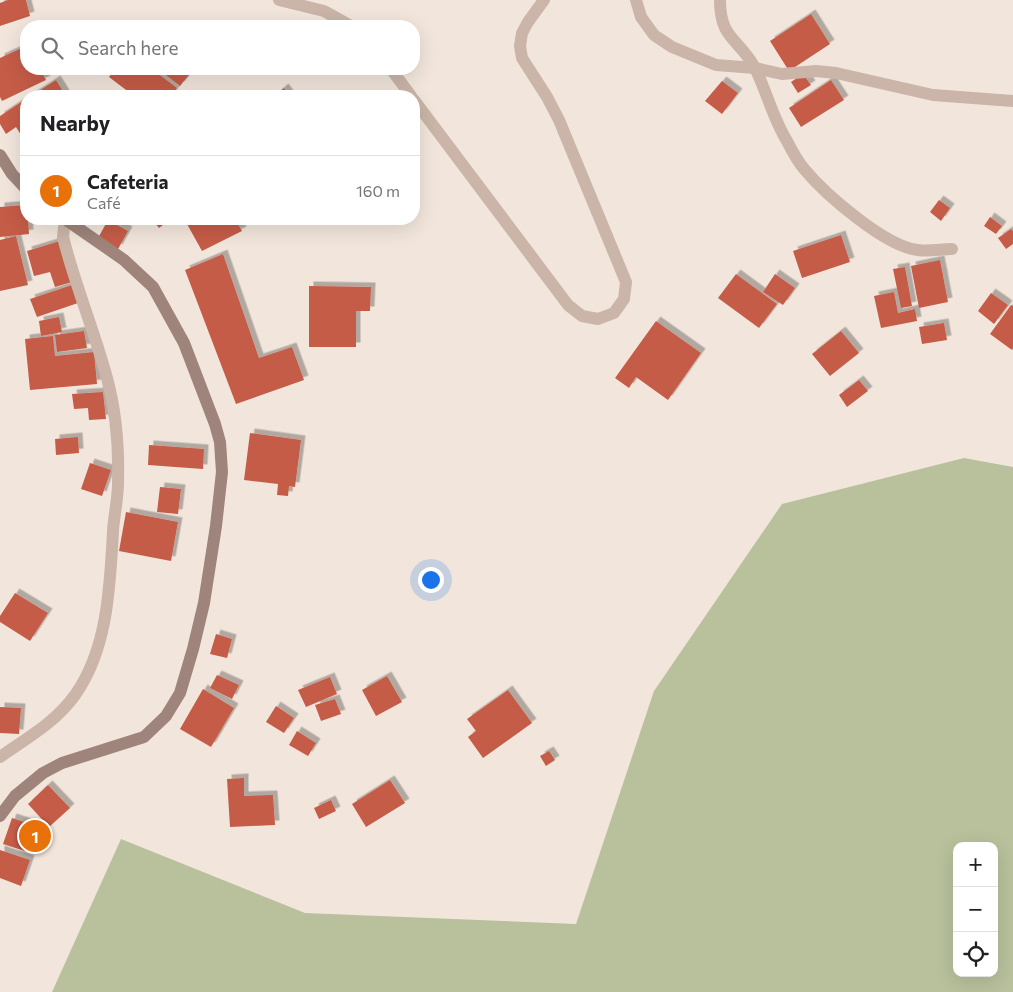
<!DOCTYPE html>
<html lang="en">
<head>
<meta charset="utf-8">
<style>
	body { margin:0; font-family:Commissioner,sans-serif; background:#f6f6f6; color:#202124 }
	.controls { position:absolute; right:15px; bottom:15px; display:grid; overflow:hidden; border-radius:10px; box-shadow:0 5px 20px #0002 }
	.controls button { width:45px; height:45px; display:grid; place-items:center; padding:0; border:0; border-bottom:1px solid #e0e0e0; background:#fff; color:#202124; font:25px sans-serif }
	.you { position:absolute; left:430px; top:579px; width:18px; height:18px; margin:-12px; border:4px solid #fff; border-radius:50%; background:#1a73e8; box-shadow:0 0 0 8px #1a73e833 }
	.badge { display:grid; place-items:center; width:32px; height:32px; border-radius:50%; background:#0f766e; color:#fff; font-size:16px; font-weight:700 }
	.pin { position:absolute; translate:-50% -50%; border:2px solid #fff; box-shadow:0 1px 5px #0006 }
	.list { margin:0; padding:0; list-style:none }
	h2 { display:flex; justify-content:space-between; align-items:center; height:65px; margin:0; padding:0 20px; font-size:21px }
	h2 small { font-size:16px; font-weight:400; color:#757577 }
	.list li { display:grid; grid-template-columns:32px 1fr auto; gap:15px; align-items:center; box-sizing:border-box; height:70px; padding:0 20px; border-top:1px solid #e0e0e0 }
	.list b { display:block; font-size:19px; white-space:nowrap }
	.list p { margin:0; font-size:16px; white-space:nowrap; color:#757577 }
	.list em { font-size:16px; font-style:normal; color:#757577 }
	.icon { flex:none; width:28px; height:28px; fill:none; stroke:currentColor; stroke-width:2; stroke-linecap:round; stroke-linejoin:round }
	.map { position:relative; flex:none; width:1013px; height:992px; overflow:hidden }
	.search { position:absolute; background:#fff; box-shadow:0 5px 20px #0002; left:20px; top:20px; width:400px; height:55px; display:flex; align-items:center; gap:12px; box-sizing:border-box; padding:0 18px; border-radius:20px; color:#757577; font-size:19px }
	.panel { position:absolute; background:#fff; box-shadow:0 5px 20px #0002; left:20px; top:90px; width:400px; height:135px; border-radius:20px }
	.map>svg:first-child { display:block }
	.green { fill:#b8c19c; fill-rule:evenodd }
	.building { fill:#c55b47; filter:url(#shadow) }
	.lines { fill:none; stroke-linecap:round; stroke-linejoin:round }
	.street { stroke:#cab5a8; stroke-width:12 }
	.secondary { stroke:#9e847a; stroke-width:12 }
</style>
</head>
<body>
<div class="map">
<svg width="1013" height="992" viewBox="0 0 1013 992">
	<defs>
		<filter id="shadow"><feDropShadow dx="4.5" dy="-4.5" stdDeviation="0" flood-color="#0004"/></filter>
	</defs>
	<rect width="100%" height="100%" fill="#f2e6dc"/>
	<path class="green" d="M964,458L1013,467V992H52L121,839L305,913L576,924L654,691L782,504ZM957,846H994V973H957Z"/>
	<g class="building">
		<polygon points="8,0 26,0 30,16 0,26 0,3"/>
		<polygon points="811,14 830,44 789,71 770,41"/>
		<polygon points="26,46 26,69 40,69 46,80 2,101 0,97 0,58"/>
		<polygon points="115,69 152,69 177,88 171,96 134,96 109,77"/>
		<polygon points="158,69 189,69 192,71 180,86"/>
		<polygon points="803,74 811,85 798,93 791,82"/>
		<polygon points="56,80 66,96 31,96"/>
		<polygon points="831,80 844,100 801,127 789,108"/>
		<polygon points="722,81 738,93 722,114 705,101"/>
		<polygon points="284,88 290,96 275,96"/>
		<polygon points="26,99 26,132 21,135 16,127 6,134 0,124 0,116"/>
		<polygon points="939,200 950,208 941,221 930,212"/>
		<polygon points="26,205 26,219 28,219 29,234 0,237 0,207"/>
		<polygon points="990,217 1002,226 996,234 984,226"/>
		<polygon points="152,219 171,219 159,228"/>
		<polygon points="197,219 235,219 242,231 202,251 187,224"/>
		<polygon points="108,220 128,231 118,249 98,238"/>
		<polygon points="1011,229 1013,231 1013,244 1006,249 998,238"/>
		<polygon points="841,235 850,262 802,278 793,251"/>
		<polygon points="16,236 28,285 0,291 0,240"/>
		<polygon points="60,241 72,282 55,287 50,272 34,276 27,251"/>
		<polygon points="223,254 259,358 292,347 304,380 236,404 185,270"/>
		<polygon points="940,260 948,302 919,308 911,266"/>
		<polygon points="905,267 912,306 901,308 893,269"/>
		<polygon points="736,274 777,304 759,328 718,298"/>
		<polygon points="775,274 795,288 783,305 763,292"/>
		<polygon points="72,285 78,303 37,317 30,299"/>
		<polygon points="309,286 371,287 370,311 356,311 356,347 309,347"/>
		<polygon points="894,292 898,313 915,309 917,321 881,328 874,296"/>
		<polygon points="991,293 1008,305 994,324 978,311"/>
		<polygon points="1011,305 1013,306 1013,348 1012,350 990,334"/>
		<polygon points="59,317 62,332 41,336 39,321"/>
		<polygon points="656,321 701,353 668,400 636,377 629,388 615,378"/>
		<polygon points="944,323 947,340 922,344 919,327"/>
		<polygon points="84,331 87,348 57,352 55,335"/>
		<polygon points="841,331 859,353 830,376 812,354"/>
		<polygon points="53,336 55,356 94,352 97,384 30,390 25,339"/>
		<polygon points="859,380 868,391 847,407 839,395"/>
		<polygon points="103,392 106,419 89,420 88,408 74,409 72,394"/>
		<polygon points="250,433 301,440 295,487 289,486 288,496 277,495 278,484 244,480"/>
		<polygon points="78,437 79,453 56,455 55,439"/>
		<polygon points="149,445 204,449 203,469 148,465"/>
		<polygon points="90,463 111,470 102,496 81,489"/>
		<polygon points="160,487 181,489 178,514 157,512"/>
		<polygon points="126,512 178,522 171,561 119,551"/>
		<polygon points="15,593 48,613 30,641 0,622 0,616"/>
		<polygon points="216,634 232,639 227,658 210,654"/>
		<polygon points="217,675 239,685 232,699 210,688"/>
		<polygon points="387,676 402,702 376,716 362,690"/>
		<polygon points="330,677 337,694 306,707 298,690"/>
		<polygon points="203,689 234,708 211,747 180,729"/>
		<polygon points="508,690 532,723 483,758 468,737 476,731 467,719"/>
		<polygon points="335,699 341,714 321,721 315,705"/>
		<polygon points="276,706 294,718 284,733 266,722"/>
		<polygon points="0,707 21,708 19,734 0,733"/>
		<polygon points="297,731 316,743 308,756 289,745"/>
		<polygon points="549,751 555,760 546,766 540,756"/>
		<polygon points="244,778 244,796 273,795 275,825 230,827 227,779"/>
		<polygon points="390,780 405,803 366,827 352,804"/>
		<polygon points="48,785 70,808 49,827 28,804"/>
		<polygon points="331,800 336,811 319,819 314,808"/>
		<polygon points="12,818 43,828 34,854 3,844"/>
		<polygon points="0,850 30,860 21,886 0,878"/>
	</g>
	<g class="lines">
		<g class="street">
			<polyline points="279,0 324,11 351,26"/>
			<polyline points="636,0 641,17 654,35 672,47 716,65 755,68 782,74 816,71 836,73 933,95 1013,101"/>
			<path d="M720,0C720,40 739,38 755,68C767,92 773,119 787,141C792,151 798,162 805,170C826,195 886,247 918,250C929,252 941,249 952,249"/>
			<polyline points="391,69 411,96"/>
			<polyline points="414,100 568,305 582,316 598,319 614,313 624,299 626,282 559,120 547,97 522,58 520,46 522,33 528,22 544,0"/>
			<path d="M0,757C27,738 56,722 75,695C108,649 110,585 113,531C114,515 118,499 118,483C119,448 116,411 107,378C94,330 75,285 63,237L64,227L68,221"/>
		</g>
		<g class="secondary">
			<polyline points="0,155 12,174 26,189"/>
			<polyline points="0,816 15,796 43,773 62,763 144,737 166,716 180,693 193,649 204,603 216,526 222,472 220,442 215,424 184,343 153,287 124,260 65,219"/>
		</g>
	</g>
</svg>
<div class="controls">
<button>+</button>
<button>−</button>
<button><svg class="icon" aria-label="locate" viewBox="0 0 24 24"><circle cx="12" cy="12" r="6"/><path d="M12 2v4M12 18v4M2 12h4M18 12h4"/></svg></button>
</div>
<div class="you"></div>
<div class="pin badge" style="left:35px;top:836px;background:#e8710a">1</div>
<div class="search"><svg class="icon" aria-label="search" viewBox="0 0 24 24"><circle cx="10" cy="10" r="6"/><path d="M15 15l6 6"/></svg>Search here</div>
<section class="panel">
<h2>Nearby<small></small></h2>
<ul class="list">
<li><span class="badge" style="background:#e8710a">1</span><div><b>Cafeteria</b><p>Café</p></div><em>160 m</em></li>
</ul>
</section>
</div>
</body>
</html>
